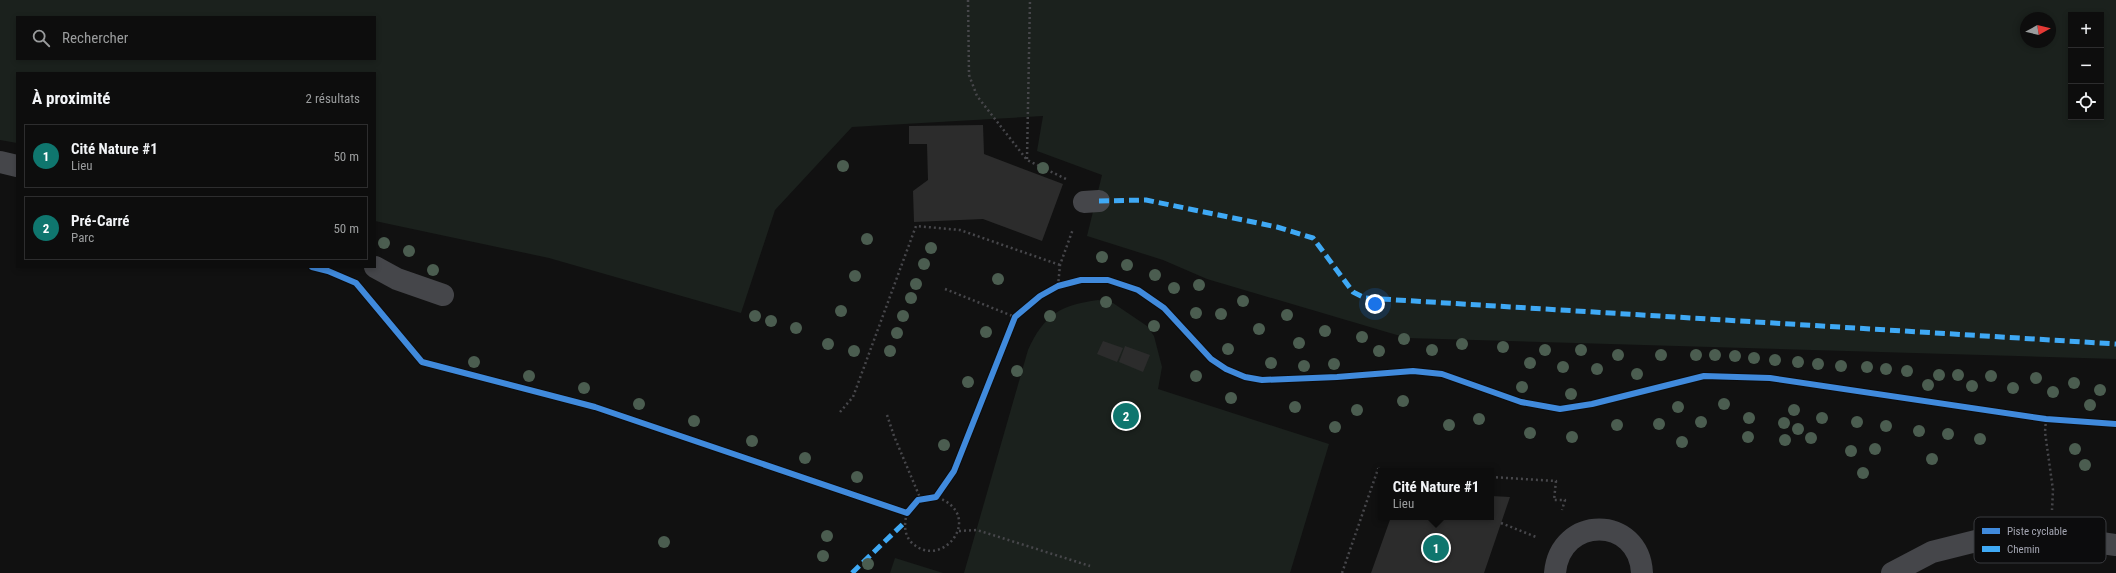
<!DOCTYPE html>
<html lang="fr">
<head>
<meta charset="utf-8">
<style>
	body { margin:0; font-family:"Roboto Condensed",sans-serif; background:#161616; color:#f1f3f6 }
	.controls { position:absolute; right:12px; top:12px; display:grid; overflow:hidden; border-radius:0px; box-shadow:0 2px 6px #0003 }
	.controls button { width:36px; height:36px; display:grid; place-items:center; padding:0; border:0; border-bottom:1px solid #2d2d2e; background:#0d0d0d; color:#f1f3f6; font:20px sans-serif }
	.compass { position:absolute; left:2020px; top:12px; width:36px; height:36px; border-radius:50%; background:#0d0d0d; box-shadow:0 2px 6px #0003; rotate:82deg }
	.you { position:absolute; left:1375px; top:304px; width:14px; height:14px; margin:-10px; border:3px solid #fff; border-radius:50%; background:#1a73e8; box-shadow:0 0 0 6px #1a73e833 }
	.badge { display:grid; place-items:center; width:26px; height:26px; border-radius:50%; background:#0f766e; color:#fff; font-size:13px; font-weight:700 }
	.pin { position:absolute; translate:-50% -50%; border:2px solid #fff; box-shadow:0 1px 4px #0006 }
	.popup { position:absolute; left:1378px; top:468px; width:116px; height:52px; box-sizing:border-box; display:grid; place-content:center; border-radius:0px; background:#0d0d0d; filter:drop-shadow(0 1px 3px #0005); font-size:13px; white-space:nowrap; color:#9a9c9d }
	.popup b { font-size:15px; color:#f1f3f6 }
	.popup::after { content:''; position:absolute; left:50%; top:100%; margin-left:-8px; border:8px solid transparent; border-top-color:#0d0d0d }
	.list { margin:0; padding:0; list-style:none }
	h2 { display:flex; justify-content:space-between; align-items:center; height:52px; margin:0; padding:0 16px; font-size:17px }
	h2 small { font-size:13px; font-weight:400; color:#9a9c9d }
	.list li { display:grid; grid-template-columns:26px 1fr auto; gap:12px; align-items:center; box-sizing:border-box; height:64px; margin:0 8px 8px; padding:0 8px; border:1px solid #2d2d2e; border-radius:0px }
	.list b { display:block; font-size:15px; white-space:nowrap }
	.list p { margin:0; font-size:13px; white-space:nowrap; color:#9a9c9d }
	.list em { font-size:13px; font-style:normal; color:#9a9c9d }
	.icon { flex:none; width:22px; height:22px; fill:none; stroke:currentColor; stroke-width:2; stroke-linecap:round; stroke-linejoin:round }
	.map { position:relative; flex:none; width:2116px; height:573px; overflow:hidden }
	.search { position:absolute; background:#0d0d0d; box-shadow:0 2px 6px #0003; left:16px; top:16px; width:360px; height:44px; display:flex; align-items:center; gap:10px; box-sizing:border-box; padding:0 14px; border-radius:0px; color:#9a9c9d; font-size:15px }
	.panel { position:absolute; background:#0d0d0d; box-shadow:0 2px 6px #0003; left:16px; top:72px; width:360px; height:196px; border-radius:0px }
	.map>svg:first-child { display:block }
	.green { fill:#1b211d; fill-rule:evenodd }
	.building { fill:#2c2c2c }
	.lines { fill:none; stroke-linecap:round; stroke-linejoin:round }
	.path { stroke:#47474b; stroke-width:2.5; stroke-dasharray:2 3; stroke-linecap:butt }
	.minor { stroke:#45464a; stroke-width:22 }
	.quiet { stroke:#3fa9f5; stroke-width:5; stroke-dasharray:10 5; stroke-linecap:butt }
	.cycleway-casing { stroke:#0c0c0d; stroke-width:8 }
	.cycleway { stroke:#408adc; stroke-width:6 }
	.tree { fill:#4b5d50 }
	.key { fill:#0c0c0d; stroke:#393a3e; stroke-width:1 }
	.key-label { font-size:11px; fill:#a3a5b1 }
</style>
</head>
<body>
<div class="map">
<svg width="2116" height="573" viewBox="0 0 2116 573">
	<rect width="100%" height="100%" fill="#111"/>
	<g class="green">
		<path d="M0,0H2116V359L1407,338L1207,279L1163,260L1087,236L1102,175L1037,151L1043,116L852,127L775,210L741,313L549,258L375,221V73H17V143L0,140ZM2071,15H2101V117H2071ZM17,17H375V59H17ZM2026,18H2050V42H2026Z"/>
		<path d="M1098,300L1113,303L1147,326L1154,336L1162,367L1158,389L1329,444L1290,573H964L1028,350C1044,315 1060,305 1098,300Z"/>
		<polygon points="895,558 943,573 890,573"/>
	</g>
	<g class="building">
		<polygon points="983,125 984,154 1063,184 1042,241 983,219 914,222 913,191 928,180 927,144 909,144 909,126"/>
		<polygon points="1103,341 1123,348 1117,362 1097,354"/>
		<polygon points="1125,346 1150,355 1143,372 1119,362"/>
		<polygon points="1491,496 1510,497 1484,573 1371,573 1391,517 1491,517"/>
	</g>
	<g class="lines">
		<g class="path">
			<polyline points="968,0 969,75 977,96 1027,160 1066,179"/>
			<polyline points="1027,159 1030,0"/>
			<polyline points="1058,286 1060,265 1073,229"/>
			<polyline points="945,289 1015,317"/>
			<polyline points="840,412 853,397 916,226 960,230 1060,265"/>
			<polyline points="887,415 894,436 921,500"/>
			<polyline points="2046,419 2045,432 2053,490 2052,510"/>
			<polyline points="1491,477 1556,481 1554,500 1565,500 1562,510"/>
			<path d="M907,513C904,524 904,534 911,542C942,573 987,514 936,497"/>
			<polyline points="1501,523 1536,537"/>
			<polyline points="959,531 977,530 1090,566"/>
			<polyline points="1342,573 1378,469 1410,471"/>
		</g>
		<g class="minor">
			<polyline points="0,162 17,166"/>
			<polyline points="1084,202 1099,201"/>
			<polyline points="375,267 397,279 443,295"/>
			<path d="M1555,573C1560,515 1639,515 1642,573"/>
			<polyline points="1892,573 1932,552 2000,535 2088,541 2116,545"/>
		</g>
		<g class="quiet">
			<polyline points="1099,201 1146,200 1277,227 1313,238 1353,292 1365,298 2116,344"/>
			<polyline points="852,573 905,522"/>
		</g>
		<defs>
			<polyline id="cycleway" points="312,267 328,271 356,283 422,362 595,407 907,513 918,500 936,497 954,471 1015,317 1040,296 1058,286 1081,280 1108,280 1138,290 1164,308 1211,359 1226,369 1245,377 1262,380 1337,377 1413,371 1442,374 1521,402 1560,409 1592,404 1704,376 1770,378 2046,419 2116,424"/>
		</defs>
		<use href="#cycleway" class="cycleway-casing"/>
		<use href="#cycleway" class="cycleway"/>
	</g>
	<g class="tree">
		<circle cx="843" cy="166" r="6"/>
		<circle cx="1043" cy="168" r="6"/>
		<circle cx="867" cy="239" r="6"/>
		<circle cx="384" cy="243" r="6"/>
		<circle cx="931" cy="248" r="6"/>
		<circle cx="409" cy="251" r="6"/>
		<circle cx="1102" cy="257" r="6"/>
		<circle cx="924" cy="264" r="6"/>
		<circle cx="1127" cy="265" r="6"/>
		<circle cx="433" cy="270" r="6"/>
		<circle cx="1155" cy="275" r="6"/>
		<circle cx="855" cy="276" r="6"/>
		<circle cx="998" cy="279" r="6"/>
		<circle cx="916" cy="284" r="6"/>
		<circle cx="1199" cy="285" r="6"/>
		<circle cx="1174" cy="288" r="6"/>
		<circle cx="911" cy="298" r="6"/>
		<circle cx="1243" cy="301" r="6"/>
		<circle cx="1106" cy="302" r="6"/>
		<circle cx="841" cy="311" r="6"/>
		<circle cx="1196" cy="313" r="6"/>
		<circle cx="1221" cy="314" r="6"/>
		<circle cx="1287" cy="315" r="6"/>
		<circle cx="755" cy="316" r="6"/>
		<circle cx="903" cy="316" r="6"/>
		<circle cx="1050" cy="316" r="6"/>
		<circle cx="771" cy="321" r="6"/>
		<circle cx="1154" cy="326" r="6"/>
		<circle cx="796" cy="328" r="6"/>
		<circle cx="1259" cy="329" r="6"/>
		<circle cx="1325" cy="331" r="6"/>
		<circle cx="986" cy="332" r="6"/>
		<circle cx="897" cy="333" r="6"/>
		<circle cx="1362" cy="337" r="6"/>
		<circle cx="1404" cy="339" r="6"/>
		<circle cx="1299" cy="343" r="6"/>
		<circle cx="828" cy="344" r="6"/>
		<circle cx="1462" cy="344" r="6"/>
		<circle cx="1503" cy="347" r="6"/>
		<circle cx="1228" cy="349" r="6"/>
		<circle cx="1432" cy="350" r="6"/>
		<circle cx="1545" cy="350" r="6"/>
		<circle cx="1581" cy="350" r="6"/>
		<circle cx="854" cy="351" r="6"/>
		<circle cx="890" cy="351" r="6"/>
		<circle cx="1379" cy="351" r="6"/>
		<circle cx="1618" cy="355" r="6"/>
		<circle cx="1661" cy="355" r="6"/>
		<circle cx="1696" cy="355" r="6"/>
		<circle cx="1715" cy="355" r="6"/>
		<circle cx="1735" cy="356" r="6"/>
		<circle cx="1754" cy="358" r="6"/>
		<circle cx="1775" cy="360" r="6"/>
		<circle cx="474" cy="362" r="6"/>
		<circle cx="1798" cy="362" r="6"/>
		<circle cx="1271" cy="363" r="6"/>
		<circle cx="1530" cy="363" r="6"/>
		<circle cx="1334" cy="364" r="6"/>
		<circle cx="1818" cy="364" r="6"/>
		<circle cx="1304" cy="366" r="6"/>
		<circle cx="1841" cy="366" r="6"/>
		<circle cx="1563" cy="367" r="6"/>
		<circle cx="1867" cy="367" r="6"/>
		<circle cx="1597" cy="369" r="6"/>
		<circle cx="1886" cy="369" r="6"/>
		<circle cx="1017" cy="371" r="6"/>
		<circle cx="1907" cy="371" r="6"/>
		<circle cx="1637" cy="374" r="6"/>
		<circle cx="1939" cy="375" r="6"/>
		<circle cx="1958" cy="375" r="6"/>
		<circle cx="529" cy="376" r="6"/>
		<circle cx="1196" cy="376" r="6"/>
		<circle cx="1991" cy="376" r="6"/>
		<circle cx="2036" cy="378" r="6"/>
		<circle cx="968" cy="382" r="6"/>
		<circle cx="2074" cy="383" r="6"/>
		<circle cx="1928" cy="385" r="6"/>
		<circle cx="1972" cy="386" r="6"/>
		<circle cx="1522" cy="387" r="6"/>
		<circle cx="584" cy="388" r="6"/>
		<circle cx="2013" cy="388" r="6"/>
		<circle cx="2100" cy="390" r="6"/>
		<circle cx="2053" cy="392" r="6"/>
		<circle cx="1571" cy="394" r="6"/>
		<circle cx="1231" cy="398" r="6"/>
		<circle cx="1403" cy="401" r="6"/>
		<circle cx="639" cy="404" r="6"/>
		<circle cx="1724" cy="404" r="6"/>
		<circle cx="2090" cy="405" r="6"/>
		<circle cx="1295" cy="407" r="6"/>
		<circle cx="1678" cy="407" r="6"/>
		<circle cx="1357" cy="410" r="6"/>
		<circle cx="1794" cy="410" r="6"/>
		<circle cx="1749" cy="418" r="6"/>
		<circle cx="1822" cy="418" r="6"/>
		<circle cx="1479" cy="419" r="6"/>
		<circle cx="694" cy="421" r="6"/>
		<circle cx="1701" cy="422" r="6"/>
		<circle cx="1857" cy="422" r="6"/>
		<circle cx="1784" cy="423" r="6"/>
		<circle cx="1659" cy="424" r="6"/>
		<circle cx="1449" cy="425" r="6"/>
		<circle cx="1617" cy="425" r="6"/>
		<circle cx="1886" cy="426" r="6"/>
		<circle cx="1335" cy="427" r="6"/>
		<circle cx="1798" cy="429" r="6"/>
		<circle cx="1919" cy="431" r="6"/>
		<circle cx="1530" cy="433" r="6"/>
		<circle cx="1948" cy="434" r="6"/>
		<circle cx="1572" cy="437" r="6"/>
		<circle cx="1748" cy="437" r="6"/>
		<circle cx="1811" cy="438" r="6"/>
		<circle cx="1980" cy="439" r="6"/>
		<circle cx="1785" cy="440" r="6"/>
		<circle cx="752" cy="441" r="6"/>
		<circle cx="1682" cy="442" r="6"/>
		<circle cx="944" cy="445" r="6"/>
		<circle cx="1875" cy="449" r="6"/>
		<circle cx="2075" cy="449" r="6"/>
		<circle cx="1851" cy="451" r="6"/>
		<circle cx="805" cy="458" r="6"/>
		<circle cx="1932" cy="459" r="6"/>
		<circle cx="2085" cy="465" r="6"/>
		<circle cx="1863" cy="473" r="6"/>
		<circle cx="857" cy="477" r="6"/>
		<circle cx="827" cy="536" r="6"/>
		<circle cx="664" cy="542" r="6"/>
		<circle cx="823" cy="556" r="6"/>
		<circle cx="868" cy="564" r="6"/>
	</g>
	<rect x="1974" y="517" width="132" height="46" rx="6" class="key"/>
	<rect x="1982" y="528" width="18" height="6" fill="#408adc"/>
	<rect x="1982" y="546" width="18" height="6" fill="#3fa9f5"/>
	<g class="key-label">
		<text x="2007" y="535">Piste cyclable</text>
		<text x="2007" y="553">Chemin</text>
	</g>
</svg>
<div class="controls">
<button>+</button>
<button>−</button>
<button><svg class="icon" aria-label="locate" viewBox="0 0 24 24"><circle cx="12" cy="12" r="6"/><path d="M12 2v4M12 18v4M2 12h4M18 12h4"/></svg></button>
</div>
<svg class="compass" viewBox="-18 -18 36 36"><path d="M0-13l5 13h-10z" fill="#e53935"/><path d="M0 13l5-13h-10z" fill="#9a9c9d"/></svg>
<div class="you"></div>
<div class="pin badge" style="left:1436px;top:548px">1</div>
<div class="popup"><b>Cité Nature #1</b>Lieu</div>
<div class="pin badge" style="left:1126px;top:416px">2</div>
<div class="search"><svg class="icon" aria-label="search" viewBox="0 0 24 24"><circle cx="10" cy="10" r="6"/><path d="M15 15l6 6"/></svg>Rechercher</div>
<section class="panel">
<h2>À proximité<small>2 résultats</small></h2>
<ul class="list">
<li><span class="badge">1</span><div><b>Cité Nature #1</b><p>Lieu</p></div><em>50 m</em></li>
<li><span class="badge">2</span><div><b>Pré-Carré</b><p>Parc</p></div><em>50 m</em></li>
</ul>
</section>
</div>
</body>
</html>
